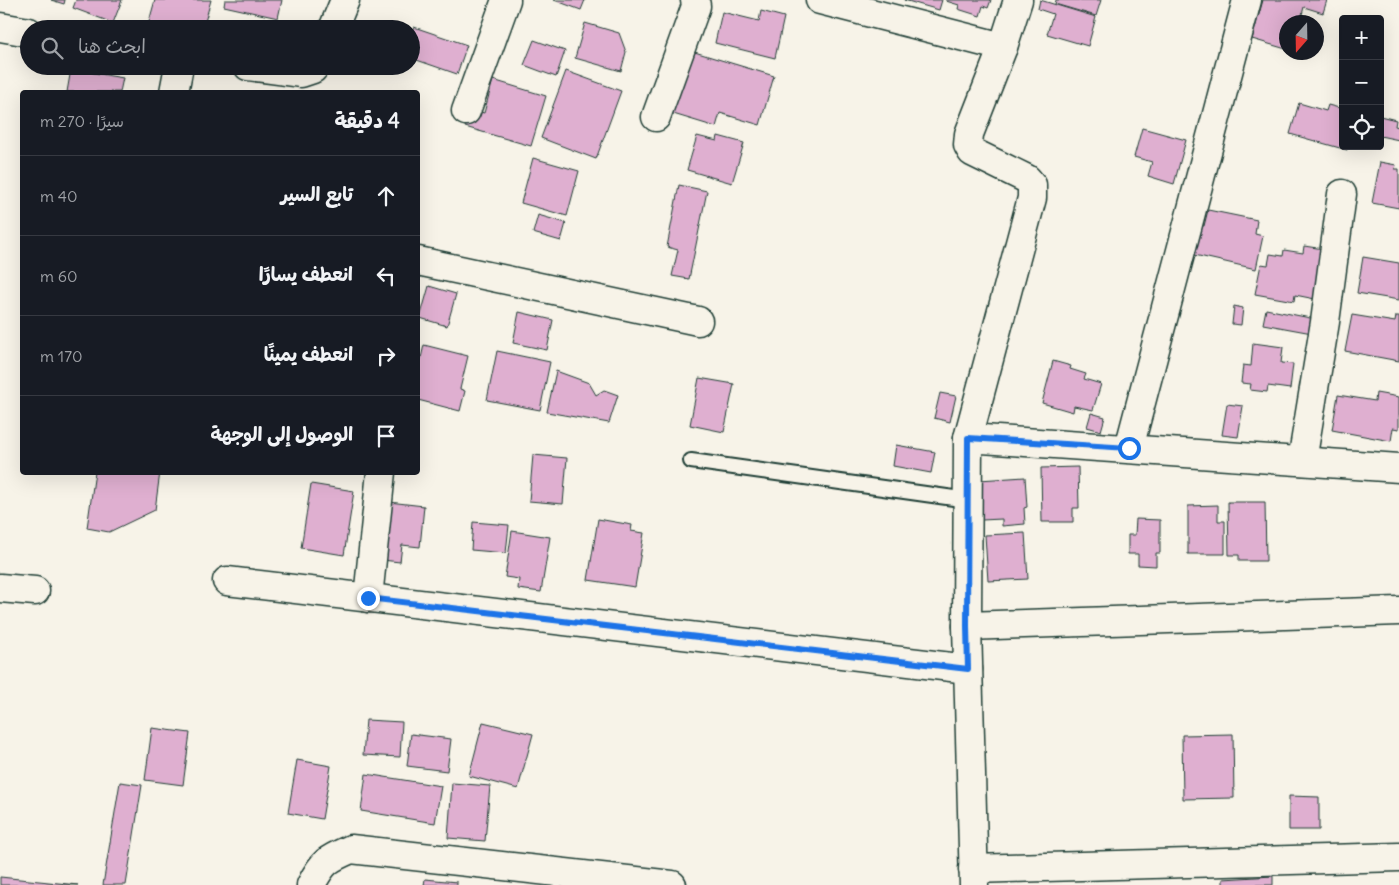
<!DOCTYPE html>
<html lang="ar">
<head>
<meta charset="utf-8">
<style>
	body { margin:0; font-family:Delius,"Playpen Sans Arabic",sans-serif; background:#20242c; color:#f1f3f6; direction:rtl }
	.controls { position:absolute; right:15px; top:15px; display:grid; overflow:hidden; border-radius:5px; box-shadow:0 5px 20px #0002 }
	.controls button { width:45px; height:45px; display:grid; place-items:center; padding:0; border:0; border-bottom:1px solid #363941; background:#171b24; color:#f1f3f6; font:25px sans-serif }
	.compass { position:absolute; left:1279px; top:15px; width:45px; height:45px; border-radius:50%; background:#171b24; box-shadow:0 5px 20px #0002; rotate:200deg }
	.stop { position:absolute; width:15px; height:15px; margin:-11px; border:4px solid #1a73e8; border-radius:50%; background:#fff }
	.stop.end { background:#1a73e8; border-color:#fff; box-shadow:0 1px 5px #0008 }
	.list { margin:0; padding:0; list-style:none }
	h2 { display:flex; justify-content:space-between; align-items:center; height:65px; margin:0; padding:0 20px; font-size:21px }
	h2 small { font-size:16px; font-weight:400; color:#9ea1a6 }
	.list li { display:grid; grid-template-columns:32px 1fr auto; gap:15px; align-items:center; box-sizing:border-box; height:80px; padding:0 20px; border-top:1px solid #363941 }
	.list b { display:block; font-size:19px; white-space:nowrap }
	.list em { font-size:16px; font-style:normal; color:#9ea1a6 }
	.icon { flex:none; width:28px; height:28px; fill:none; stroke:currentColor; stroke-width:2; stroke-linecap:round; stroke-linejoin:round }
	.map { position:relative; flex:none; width:1399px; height:885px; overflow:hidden; direction:ltr }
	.search { position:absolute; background:#171b24; box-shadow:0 5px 20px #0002; left:20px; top:20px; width:400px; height:55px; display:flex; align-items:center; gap:12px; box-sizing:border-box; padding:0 18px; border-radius:28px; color:#9ea1a6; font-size:19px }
	.panel { position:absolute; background:#171b24; box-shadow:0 5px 20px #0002; left:20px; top:90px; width:400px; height:385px; border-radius:5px; direction:rtl }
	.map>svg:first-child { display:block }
	.building { fill:#dfafd0; stroke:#1f3d34 }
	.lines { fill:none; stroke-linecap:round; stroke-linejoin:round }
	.service-casing { stroke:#1f3d34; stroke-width:18 }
	.minor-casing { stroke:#1f3d34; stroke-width:31 }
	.service { stroke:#f7f3e8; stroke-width:14 }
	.minor { stroke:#f7f3e8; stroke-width:28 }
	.route { stroke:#1a73e8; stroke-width:6 }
</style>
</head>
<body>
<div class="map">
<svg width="1399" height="885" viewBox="0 0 1399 885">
	<rect width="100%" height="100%" fill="#f7f3e8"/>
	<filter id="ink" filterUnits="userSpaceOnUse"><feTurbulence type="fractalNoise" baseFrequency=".02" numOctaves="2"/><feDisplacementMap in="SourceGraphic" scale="10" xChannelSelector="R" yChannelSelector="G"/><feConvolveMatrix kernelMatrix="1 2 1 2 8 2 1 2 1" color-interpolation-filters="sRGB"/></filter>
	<g filter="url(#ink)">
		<g class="building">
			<polygon points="51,0 65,0 64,4"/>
			<polygon points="76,0 122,0 113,23 73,8"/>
			<polygon points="155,0 211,0 203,29 147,29"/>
			<polygon points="225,0 282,0 278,18 224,6"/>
			<polygon points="554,0 585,0 581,10"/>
			<polygon points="904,0 942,0 939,10"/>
			<polygon points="946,0 991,0 988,8 983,6 980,16 958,9 959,5 946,1"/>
			<polygon points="1040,0 1096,17 1088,46 1047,34 1053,14 1038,9"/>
			<polygon points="1056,0 1101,0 1096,16 1055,4"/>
			<polygon points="1263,0 1327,0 1323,13 1304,7 1300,22 1303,22 1286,22 1286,49 1252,39"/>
			<polygon points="761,11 784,17 775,58 715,43 722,12 759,21"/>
			<polygon points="585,23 619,33 626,52 621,71 575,58"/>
			<polygon points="414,27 467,45 457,74 411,58 411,34"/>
			<polygon points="534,40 565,51 556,77 524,65"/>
			<polygon points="678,47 774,76 760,125 720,113 716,127 670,113"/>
			<polygon points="71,69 123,78 120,92 67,92"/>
			<polygon points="566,71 621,91 596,159 541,138"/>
			<polygon points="493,80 546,96 531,146 465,127 471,109 484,113"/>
			<polygon points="1299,103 1326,111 1328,105 1343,109 1343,146 1348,146 1347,150 1290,134"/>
			<polygon points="1380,116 1396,120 1395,126 1399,127 1399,140 1380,136"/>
			<polygon points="1142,128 1186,140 1174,184 1148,176 1152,162 1134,157"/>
			<polygon points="697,136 717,141 718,136 744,143 732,183 687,170"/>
			<polygon points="533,158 579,171 567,216 521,203"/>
			<polygon points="1380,162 1396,165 1395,169 1399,169 1399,208 1372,203"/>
			<polygon points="679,185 707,191 689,279 672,276 678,250 667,247"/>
			<polygon points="1208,210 1257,220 1255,234 1263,236 1256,269 1190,254 1196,224 1204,226"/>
			<polygon points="538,215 566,223 561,241 533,233"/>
			<polygon points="1304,246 1330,250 1320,300 1295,295 1294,301 1255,294 1261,264 1268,265 1270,254 1283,256 1284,250 1303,253"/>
			<polygon points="1363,257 1399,263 1399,300 1357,293"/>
			<polygon points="429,286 456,294 447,326 420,318"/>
			<polygon points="1234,306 1243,308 1241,325 1232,324"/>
			<polygon points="1266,309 1315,319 1312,333 1263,324"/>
			<polygon points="519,312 553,320 547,350 513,343"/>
			<polygon points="1352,315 1395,322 1396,316 1399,316 1399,361 1345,351"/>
			<polygon points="1253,343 1283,347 1281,363 1293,364 1290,389 1268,386 1267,392 1250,390 1251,384 1241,383 1243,365 1251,366"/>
			<polygon points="424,345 468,356 460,389 465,391 460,411 418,400 418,371"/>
			<polygon points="497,351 550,362 540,410 487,400"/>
			<polygon points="1053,361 1071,366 1070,369 1086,374 1084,379 1101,384 1093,410 1074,406 1073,412 1042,403"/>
			<polygon points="556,371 589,383 596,395 604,390 618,395 609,423 547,412"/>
			<polygon points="699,378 734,384 724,432 690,425"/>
			<polygon points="940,393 956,396 950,422 934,418"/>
			<polygon points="1376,393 1399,397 1399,429 1393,428 1391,441 1332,430 1338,395 1375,401"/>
			<polygon points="1227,404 1243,406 1238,437 1222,435"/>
			<polygon points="1091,413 1105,417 1101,431 1087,427"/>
			<polygon points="896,445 935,452 931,473 893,466"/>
			<polygon points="533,455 567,458 563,504 529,501"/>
			<polygon points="1078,467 1079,508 1073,508 1073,522 1042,522 1041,468"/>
			<polygon points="95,472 160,472 155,510 109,532 87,528"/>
			<polygon points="1025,477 1027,507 1024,508 1025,524 1002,526 1002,519 982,520 979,480"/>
			<polygon points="311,484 354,491 344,555 301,548"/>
			<polygon points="380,501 424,506 420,547 402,545 400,562 373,559"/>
			<polygon points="1228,502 1265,502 1266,561 1239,561 1239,555 1229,555"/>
			<polygon points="1218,505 1218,521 1225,521 1225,554 1188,554 1188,506"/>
			<polygon points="598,519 632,525 631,531 644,533 635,587 588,580"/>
			<polygon points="1136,519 1160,520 1160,553 1156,553 1156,566 1138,565 1138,554 1128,554 1128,535 1135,535"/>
			<polygon points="473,522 509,525 506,553 471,550"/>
			<polygon points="512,531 550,537 541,592 518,589 519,579 505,577"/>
			<polygon points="1025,533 1028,579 988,581 985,535"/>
			<polygon points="366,720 402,722 400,757 363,755"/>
			<polygon points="483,722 533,734 518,789 469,776"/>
			<polygon points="152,728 190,733 183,785 145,780"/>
			<polygon points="411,734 451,739 447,771 407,766"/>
			<polygon points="1233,734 1234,798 1183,799 1182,735"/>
			<polygon points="297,760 331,766 322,819 288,813"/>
			<polygon points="366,774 441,786 435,823 361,811"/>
			<polygon points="120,782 142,785 126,885 103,885"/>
			<polygon points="452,783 490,786 485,841 448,838"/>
			<polygon points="1289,796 1319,797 1319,830 1289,830"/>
			<polygon points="1273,876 1273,885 1223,885 1223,879"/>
			<polygon points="0,877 78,885 0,885"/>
			<polygon points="425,879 457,882 457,885 424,885"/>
		</g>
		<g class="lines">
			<defs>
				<polyline id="service" points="691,461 968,500"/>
				<g id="minor">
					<polyline points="820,0 1003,47"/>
					<polyline points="0,27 29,32"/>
					<polyline points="333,29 345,0"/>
					<polyline points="248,66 301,73 313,69 315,66"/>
					<polyline points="174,92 179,66"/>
					<polyline points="466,111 506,0"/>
					<polyline points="656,117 696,6 695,0"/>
					<polyline points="418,261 698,321"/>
					<polyline points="968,438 1032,198 1032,185 1027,179 972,152 968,145 969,134 1003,47 1018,0"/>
					<polyline points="1129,448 1247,0"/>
					<polyline points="1302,461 1325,322 1342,194"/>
					<polyline points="227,581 968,669"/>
					<polyline points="0,588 35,591"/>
					<polyline points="368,598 381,472"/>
					<polyline points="967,626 1399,611"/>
					<polyline points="973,869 1399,857"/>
					<path d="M311,885C323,861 328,859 351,849L672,885"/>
					<polyline points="974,885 967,626 968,438 1399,468"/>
				</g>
			</defs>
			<use href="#service" class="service-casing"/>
			<use href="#minor" class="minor-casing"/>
			<use href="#service" class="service"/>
			<use href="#minor" class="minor"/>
		</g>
	</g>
	<g class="lines" filter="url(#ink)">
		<polyline class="route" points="368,598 968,669 967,626 968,438 1129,448"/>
	</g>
</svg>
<div class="controls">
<button>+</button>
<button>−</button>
<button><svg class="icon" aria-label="locate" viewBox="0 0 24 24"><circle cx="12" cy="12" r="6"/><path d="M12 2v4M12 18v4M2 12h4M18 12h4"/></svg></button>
</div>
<svg class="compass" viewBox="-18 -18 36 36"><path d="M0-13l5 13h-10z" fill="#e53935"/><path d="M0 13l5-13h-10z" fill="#9ea1a6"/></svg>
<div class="stop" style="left:1129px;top:448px"></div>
<div class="stop end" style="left:368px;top:598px"></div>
<div class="search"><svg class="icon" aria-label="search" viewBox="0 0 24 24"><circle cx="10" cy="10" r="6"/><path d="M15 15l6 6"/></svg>ابحث هنا</div>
<section class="panel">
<h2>4 دقيقة<small>سيرًا · 270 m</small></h2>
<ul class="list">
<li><svg class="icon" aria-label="ahead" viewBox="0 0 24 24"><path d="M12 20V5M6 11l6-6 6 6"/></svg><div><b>تابع السير</b></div><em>40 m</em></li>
<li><svg class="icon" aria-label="left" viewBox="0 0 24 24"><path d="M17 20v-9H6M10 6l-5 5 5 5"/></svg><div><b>انعطف يسارًا</b></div><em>60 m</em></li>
<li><svg class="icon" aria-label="right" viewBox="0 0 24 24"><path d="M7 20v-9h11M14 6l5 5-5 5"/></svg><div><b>انعطف يمينًا</b></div><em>170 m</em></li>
<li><svg class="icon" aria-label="arrive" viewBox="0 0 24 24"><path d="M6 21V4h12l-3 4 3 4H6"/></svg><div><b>الوصول إلى الوجهة</b></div></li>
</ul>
</section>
</div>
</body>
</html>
